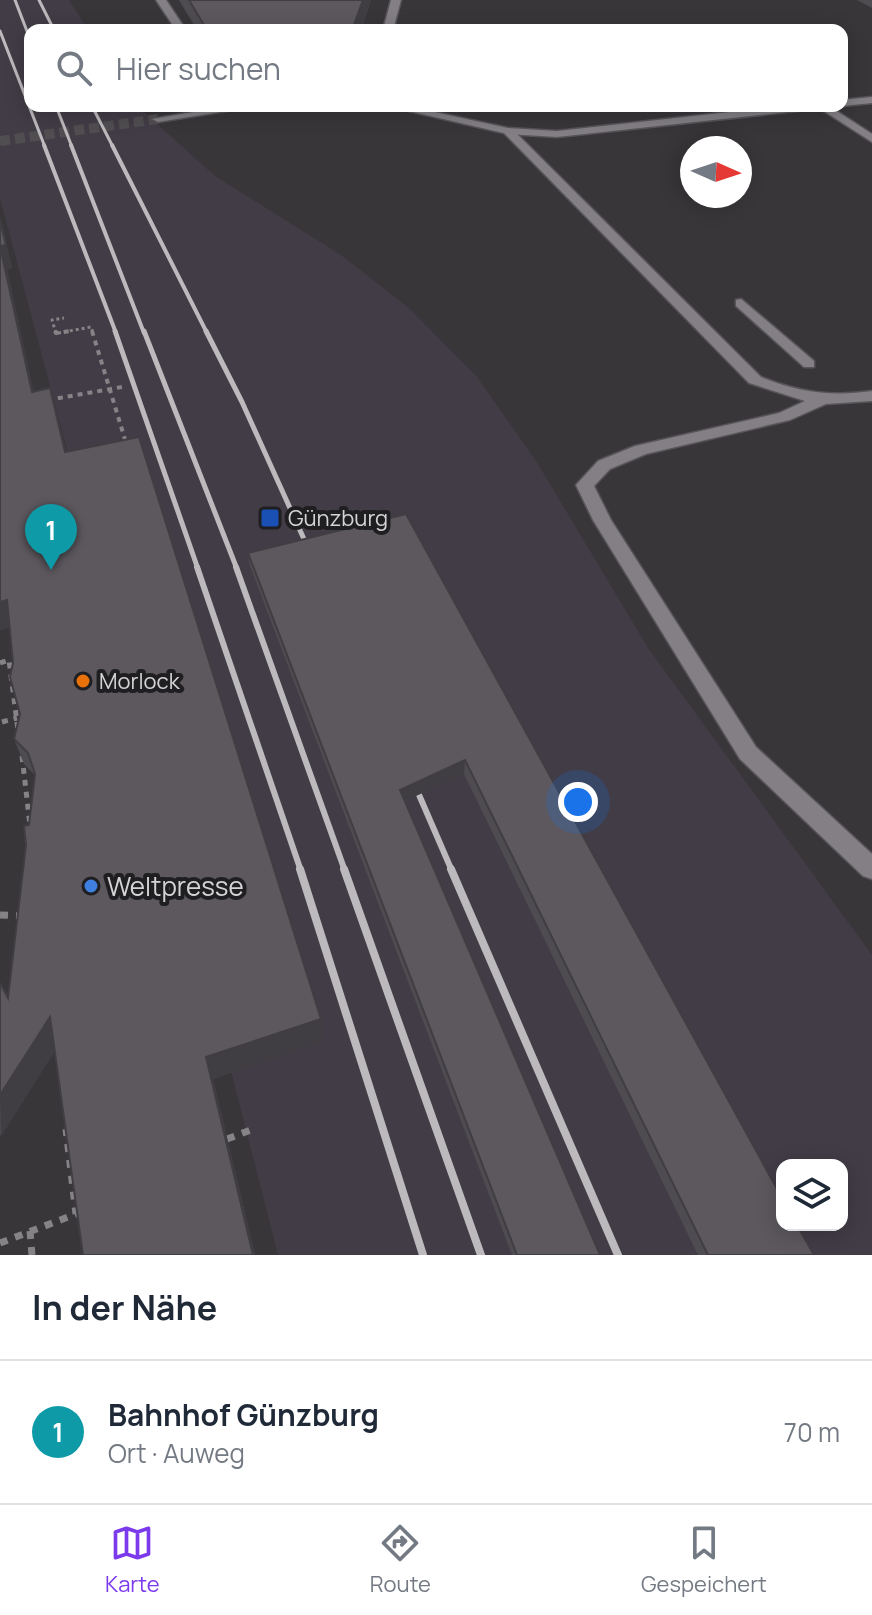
<!DOCTYPE html>
<html lang="de">
<head>
<meta charset="utf-8">
<style>
	body { margin:0; font-family:Manrope,sans-serif; background:#f6f6f7; color:#1f2937 }
	.controls { position:absolute; right:24px; bottom:24px; display:grid; overflow:hidden; border-radius:16px; box-shadow:0 4px 20px #0003 }
	.controls button { width:72px; height:72px; display:grid; place-items:center; padding:0; border:0; border-bottom:2px solid #e0e1e3; background:#fff; color:#1f2937; font:40px sans-serif }
	.compass { position:absolute; left:680px; top:136px; width:72px; height:72px; border-radius:50%; background:#fff; box-shadow:0 4px 20px #0003; rotate:93deg }
	.you { position:absolute; left:578px; top:802px; width:28px; height:28px; margin:-20px; border:6px solid #fff; border-radius:50%; background:#1a73e8; box-shadow:0 0 0 12px #1a73e833 }
	.badge { display:grid; place-items:center; width:52px; height:52px; border-radius:50%; background:#7c3aed; color:#fff; font-size:26px; font-weight:700 }
	.pin { position:absolute; translate:-50% -66px; filter:drop-shadow(0 2px 4px #0008) }
	.pin::after { content:''; position:absolute; top:42px; width:28px; height:24px; background:inherit; clip-path:polygon(0 0,100% 0,50% 100%) }
	.list { margin:0; padding:0; list-style:none }
	h2 { display:flex; justify-content:space-between; align-items:center; height:104px; margin:0; padding:0 32px; font-size:34px }
	h2 small { font-size:26px; font-weight:400; color:#747a83 }
	.list li { display:grid; grid-template-columns:52px 1fr auto; gap:24px; align-items:center; box-sizing:border-box; height:144px; padding:0 32px; border-top:2px solid #e0e1e3 }
	.list b { display:block; font-size:30px; white-space:nowrap }
	.list p { margin:0; font-size:26px; white-space:nowrap; color:#747a83 }
	.list em { font-size:26px; font-style:normal; color:#747a83 }
	.icon { flex:none; width:44px; height:44px; fill:none; stroke:currentColor; stroke-width:2; stroke-linecap:round; stroke-linejoin:round }
	.map { position:relative; flex:none; width:872px; height:1255px; overflow:hidden }
	.search { position:absolute; background:#fff; box-shadow:0 4px 20px #0003; left:24px; right:24px; top:24px; height:88px; display:flex; align-items:center; gap:20px; box-sizing:border-box; padding:0 28px; border-radius:16px; color:#747a83; font-size:30px }
	.sheet { height:248px; background:#fff }
	nav { display:flex; justify-content:space-around; align-items:center; box-sizing:border-box; height:112px; border-top:2px solid #e0e1e3; background:#fff; font-size:22px; color:#747a83 }
	nav a { display:grid; justify-items:center; gap:4px }
	nav .on { color:#7c3aed }
	.map>svg:first-child { display:block }
	.built { fill:#423c46; fill-rule:evenodd }
	.lines { fill:none; stroke-linecap:round; stroke-linejoin:round }
	.minor-tunnel { stroke:#504e51; stroke-width:10; stroke-dasharray:10 5; stroke-linecap:butt }
	.service-casing { stroke:#565457; stroke-width:3 }
	.minor-casing { stroke:#565457; stroke-width:3 }
	.path-far3 { stroke:#858386; stroke-width:3; stroke-dasharray:3 3; stroke-linecap:butt }
	.path-far2 { stroke:#858386; stroke-width:4; stroke-dasharray:5 5; stroke-linecap:butt }
	.path-far1 { stroke:#858386; stroke-width:5; stroke-dasharray:6 6; stroke-linecap:butt }
	.path { stroke:#858386; stroke-width:7; stroke-dasharray:8 8; stroke-linecap:butt }
	.service { fill:#837f85; fill-rule:evenodd }
	.minor { fill:#837f85; fill-rule:evenodd }
	.rail-far4 { stroke:#bcbabd; stroke-width:3 }
	.rail-far3 { stroke:#bcbabd; stroke-width:4 }
	.rail-far2 { stroke:#bcbabd; stroke-width:5 }
	.rail-far1 { stroke:#bcbabd; stroke-width:6 }
	.rail { stroke:#bcbabd; stroke-width:8 }
	.wall { fill:#4f4c51 }
	.shaded-wall { fill:#403e42 }
	.building { fill:#5c585e; stroke:#403e42; stroke-width:2 }
	.transit-dot { fill:#1a4fb4; stroke:#1f1e20; stroke-width:3 }
	.food-dot { fill:#e8710a; stroke:#1f1e20; stroke-width:3 }
	.shop-dot { fill:#3f7fe0; stroke:#1f1e20; stroke-width:3 }
	.labels { text-anchor:middle; dominant-baseline:central; stroke-width:8; stroke-linejoin:round; paint-order:stroke }
	.poi-label { font-size:22px; fill:#d5d3d6; stroke:#1f1e20; text-anchor:start }
	.near-poi-label { font-size:26px; fill:#d5d3d6; stroke:#1f1e20; text-anchor:start }
</style>
</head>
<body>
<div class="map">
<svg width="872" height="1255" viewBox="0 0 872 1255">
	<rect width="100%" height="100%" fill="#39363a"/>
	<path class="built" d="M0,0H69L88,30H30V106H137L215,176L341,255L409,308L477,377L538,464L648,648L872,955V1255H278L90,517H85L0,198ZM782,1165H842V1225H782Z"/>
	<g class="lines">
		<polyline class="minor-tunnel" points="0,141 158,119"/>
		<defs>
			<g id="service">
				<polygon points="156,0 166,0 186,30 176,30"/>
				<polygon points="391,0 401,0 393,30 383,30"/>
				<polygon points="816,106 829,106 872,134 872,142"/>
				<path d="M504,129H512L761,377C798,392 832,397 872,391V401L826,404L790,420L646,454L610,469L594,486L611,520L756,747L872,854V879L863,876L740,759L593,520L576,485L598,461L635,446L779,413L805,401L749,383L504,133Z"/>
				<polygon points="741,299 814,361 814,367 804,367 736,306 736,300"/>
			</g>
			<g id="minor">
				<polygon points="872,97 872,103 842,106 841,106 842,100"/>
				<polygon points="229,106 258,106 158,122 152,119"/>
				<polygon points="387,106 407,106 508,128 557,131 785,106 821,106 816,109 557,137 508,134"/>
			</g>
		</defs>
		<use href="#service" class="service-casing"/>
		<use href="#minor" class="minor-casing"/>
		<g class="path-far3">
			<polyline points="56,333 52,320 64,318"/>
			<polyline points="58,333 91,327 93,333"/>
		</g>
		<g class="path-far2">
			<polyline points="55,331 56,333 70,331"/>
			<polyline points="92,331 127,446"/>
			<polyline points="48,400 122,387"/>
		</g>
		<g class="path-far1">
			<polyline points="0,663 9,660 18,730"/>
			<polyline points="2,722 17,718"/>
			<polyline points="22,756 30,825"/>
		</g>
		<g class="path">
			<polyline points="0,915 24,916"/>
			<polyline points="227,1139 256,1128"/>
			<polyline points="30,1231 32,1255"/>
			<polyline points="0,1243 76,1214 66,1129"/>
		</g>
		<use href="#service" class="service"/>
		<use href="#minor" class="minor"/>
		<g class="rail-far4">
			<polyline points="15,0 30,39"/>
			<polyline points="39,0 54,30"/>
			<polyline points="0,31 45,147"/>
			<polyline points="56,106 72,147"/>
			<polyline points="92,106 113,147"/>
		</g>
		<g class="rail-far3">
			<polyline points="44,145 116,333"/>
			<polyline points="71,145 144,333"/>
			<polyline points="112,145 207,333"/>
		</g>
		<g class="rail-far2">
			<polyline points="115,331 198,569"/>
			<polyline points="144,331 237,569"/>
			<polyline points="206,331 242,402 313,559"/>
		</g>
		<g class="rail-far1">
			<polyline points="197,567 301,871"/>
			<polyline points="236,567 345,871"/>
			<polyline points="410,774 452,871"/>
		</g>
		<g class="rail">
			<polyline points="300,869 423,1255"/>
			<polyline points="344,869 481,1255"/>
			<polyline points="451,869 618,1255"/>
		</g>
	</g>
	<g class="wall">
		<polygon points="179,0 371,0 361,30 197,30"/>
		<polygon points="857,0 872,0 872,8"/>
		<polygon points="0,217 12,268 7,269 33,391 50,388 66,452 321,1019 324,1041 213,1079 255,1255 83,1255 55,1050 1,1136 0,1134 0,983 8,997 35,775 24,764 14,739 20,714 10,627 0,630"/>
		<polygon points="406,514 814,1255 698,1255 464,774 405,801 600,1255 512,1255 250,566 248,553"/>
	</g>
	<g class="shaded-wall">
		<polygon points="363,0 371,0 361,30 352,30"/>
		<polygon points="0,217 12,268 7,269 39,416 32,392 0,246"/>
		<polygon points="7,600 16,626 0,630 0,602"/>
		<polygon points="465,760 464,774 400,803 400,790"/>
		<polygon points="50,1017 62,1040 1,1136 0,1095"/>
		<polygon points="321,1019 324,1041 213,1079 255,1255 253,1255 206,1057"/>
	</g>
	<g class="building">
		<polygon points="189,0 363,0 352,30 207,30"/>
		<polygon points="0,221 6,245 0,246 32,392 50,388 65,452 139,437 321,1019 206,1057 253,1255 83,1255 50,1017 0,1095 0,983 8,998 26,845 24,826 29,825 35,774 28,753 14,739 20,714 10,677 13,663 7,600 0,602"/>
		<polygon points="406,514 782,1198 782,1225 797,1225 814,1255 708,1255 465,760 400,790 600,1255 517,1255 248,553"/>
	</g>
	<rect class="transit-dot" x="260" y="508" width="20" height="20" rx="4"/>
	<circle class="food-dot" cx="83" cy="681" r="8"/>
	<circle class="shop-dot" cx="91" cy="886" r="8"/>
	<g class="labels">
		<g class="poi-label">
			<text x="288" y="518">Günzburg</text>
			<text x="99" y="681">Morlock</text>
		</g>
		<g class="near-poi-label">
			<text x="107" y="886">Weltpresse</text>
		</g>
	</g>
</svg>
<div class="controls">
<button><svg class="icon" aria-label="layers" viewBox="0 0 24 24"><path d="M12 4l9 5-9 5-9-5zM3 14l9 5 9-5"/></svg></button>
</div>
<svg class="compass" viewBox="-18 -18 36 36"><path d="M0-13l5 13h-10z" fill="#e53935"/><path d="M0 13l5-13h-10z" fill="#747a83"/></svg>
<div class="you"></div>
<div class="pin badge" style="left:51px;top:570px;background:#0f9aa8">1</div>
<div class="search"><svg class="icon" aria-label="search" viewBox="0 0 24 24"><circle cx="10" cy="10" r="6"/><path d="M15 15l6 6"/></svg>Hier suchen</div>
</div>
<section class="sheet">
<h2>In der Nähe<small></small></h2>
<ul class="list">
<li><span class="badge" style="background:#0f9aa8">1</span><div><b>Bahnhof Günzburg</b><p>Ort · Auweg</p></div><em>70 m</em></li>
</ul>
</section>
<nav>
<a class="on"><svg class="icon" aria-label="map" viewBox="0 0 24 24"><path d="M3 6l6-2 6 2 6-2v14l-6 2-6-2-6 2zM9 4v14M15 6v14"/></svg>Karte</a>
<a><svg class="icon" aria-label="directions" viewBox="0 0 24 24"><path d="M12 3l9 9-9 9-9-9zM9 14v-3h6M13 9l2 2-2 2"/></svg>Route</a>
<a><svg class="icon" aria-label="saved" viewBox="0 0 24 24"><path d="M7 4h10v16l-5-4-5 4z"/></svg>Gespeichert</a>
</nav>
</body>
</html>
